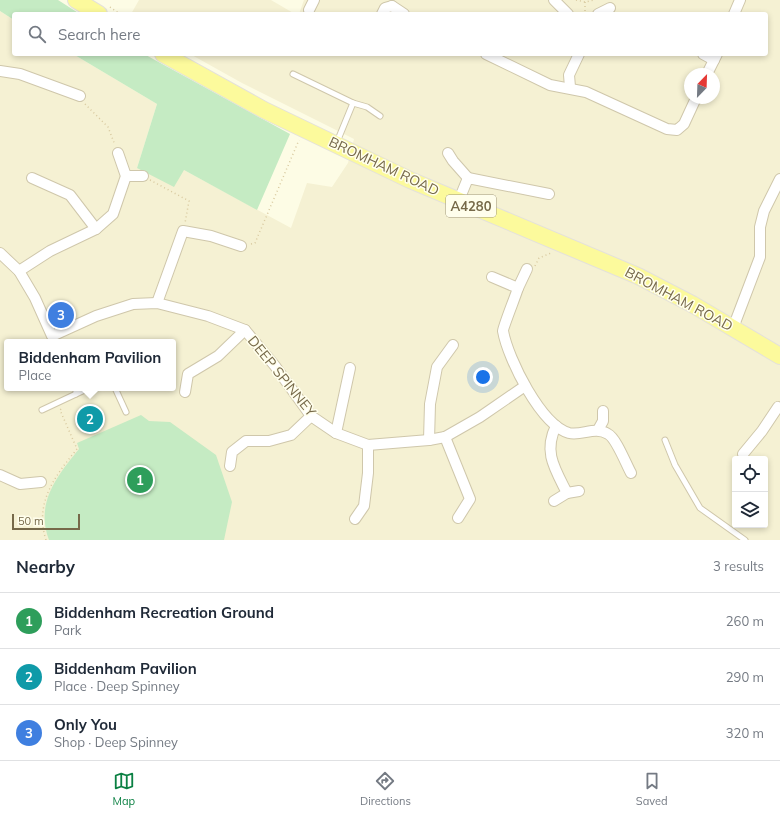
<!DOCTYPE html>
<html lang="en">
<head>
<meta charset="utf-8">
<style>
	body { margin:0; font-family:Mulish,sans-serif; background:#f2f2f3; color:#1f2937 }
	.controls { position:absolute; right:12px; bottom:12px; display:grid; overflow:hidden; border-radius:4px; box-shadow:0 2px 6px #0003 }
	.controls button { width:36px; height:36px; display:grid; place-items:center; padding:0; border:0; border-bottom:1px solid #e0e1e3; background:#fff; color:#1f2937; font:20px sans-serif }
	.compass { position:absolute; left:684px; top:68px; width:36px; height:36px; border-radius:50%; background:#fff; box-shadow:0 2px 6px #0003; rotate:23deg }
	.scale { position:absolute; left:12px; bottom:10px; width:68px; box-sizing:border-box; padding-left:4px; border:2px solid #766949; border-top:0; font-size:11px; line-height:14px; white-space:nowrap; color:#766949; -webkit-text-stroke:3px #fffeec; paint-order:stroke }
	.you { position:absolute; left:483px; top:377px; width:14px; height:14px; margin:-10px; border:3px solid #fff; border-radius:50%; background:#1a73e8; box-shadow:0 0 0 6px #1a73e833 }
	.badge { display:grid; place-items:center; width:26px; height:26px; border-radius:50%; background:#0b8043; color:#fff; font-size:13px; font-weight:700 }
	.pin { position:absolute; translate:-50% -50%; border:2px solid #fff; box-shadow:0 1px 4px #0006 }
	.popup { position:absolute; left:4px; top:339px; width:172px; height:52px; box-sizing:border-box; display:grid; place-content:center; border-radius:4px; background:#fff; filter:drop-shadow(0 1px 3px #0005); font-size:13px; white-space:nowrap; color:#747a83 }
	.popup b { font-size:15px; color:#1f2937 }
	.popup::after { content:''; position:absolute; left:50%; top:100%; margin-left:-8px; border:8px solid transparent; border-top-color:#fff }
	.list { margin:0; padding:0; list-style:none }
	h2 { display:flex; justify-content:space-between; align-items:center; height:52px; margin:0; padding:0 16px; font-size:17px }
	h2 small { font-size:13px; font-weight:400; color:#747a83 }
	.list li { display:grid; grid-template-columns:26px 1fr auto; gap:12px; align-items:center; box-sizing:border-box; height:56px; padding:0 16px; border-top:1px solid #e0e1e3 }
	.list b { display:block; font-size:15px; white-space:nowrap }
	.list p { margin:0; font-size:13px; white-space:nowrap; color:#747a83 }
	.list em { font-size:13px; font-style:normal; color:#747a83 }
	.icon { flex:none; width:22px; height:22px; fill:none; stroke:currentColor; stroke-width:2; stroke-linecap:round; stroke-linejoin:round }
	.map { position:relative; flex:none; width:780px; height:540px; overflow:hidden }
	.search { position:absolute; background:#fff; box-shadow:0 2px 6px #0003; left:12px; right:12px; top:12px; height:44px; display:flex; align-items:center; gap:10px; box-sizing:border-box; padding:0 14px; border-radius:4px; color:#747a83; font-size:15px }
	.sheet { height:220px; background:#fff }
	nav { display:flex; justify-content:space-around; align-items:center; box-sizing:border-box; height:56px; border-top:1px solid #e0e1e3; background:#fff; font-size:11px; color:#747a83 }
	nav a { display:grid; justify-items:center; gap:2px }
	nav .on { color:#0b8043 }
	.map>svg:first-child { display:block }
	.residential { fill:#f5f1d3; fill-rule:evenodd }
	.green { fill:#c5ebc3 }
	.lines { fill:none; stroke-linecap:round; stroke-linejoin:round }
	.lane-casing { stroke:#cfc7ab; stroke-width:7 }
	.street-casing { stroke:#cfc7ab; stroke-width:12 }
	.primary-casing { stroke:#e4e1db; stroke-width:18 }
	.path { stroke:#d8c99f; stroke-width:1.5; stroke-dasharray:1 3; stroke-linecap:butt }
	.lane { stroke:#fff; stroke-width:5 }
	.street { stroke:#fff; stroke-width:10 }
	.primary { stroke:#fcfa9c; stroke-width:16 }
	.labels { text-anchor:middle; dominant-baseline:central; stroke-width:3; stroke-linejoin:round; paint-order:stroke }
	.shield { fill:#fffeec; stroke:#9f967a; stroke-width:1 }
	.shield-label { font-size:13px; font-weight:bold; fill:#766949 }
	.street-label { font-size:14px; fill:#766949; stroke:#fffeec }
</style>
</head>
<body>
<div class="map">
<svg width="780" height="540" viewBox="0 0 780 540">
	<rect width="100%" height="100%" fill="#fdfce5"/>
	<g class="residential">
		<polygon points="139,0 271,0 295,14 131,14"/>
		<path d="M304,0H780V540H0V11L14,20V54H73L157,104L137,168L184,170L291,228L307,183L332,187L348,163L354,139L242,83L190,54H766V14H299ZM690,74H714V98H690ZM7,342H173V388H7ZM735,459H765V525H735Z"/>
	</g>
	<g class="green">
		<polygon points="0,0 58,0 80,14 14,14 14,20 0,11"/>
		<polygon points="73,54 144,54 290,134 257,210 184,170 174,187 137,168 157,104"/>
		<path d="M141,415L149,421L170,422L216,455L232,502L224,540H49C35,503 57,476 79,449L77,443Z"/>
	</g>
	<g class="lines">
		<defs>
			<g id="lane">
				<polyline points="293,74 353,103 337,142"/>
				<polyline points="353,103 367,107 380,116"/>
				<polyline points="115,388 126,412"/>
				<polyline points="76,394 89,388"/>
				<polyline points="42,410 76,394 76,388"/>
				<polyline points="665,440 675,465 700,508 745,540"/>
			</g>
			<g id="street">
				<polyline points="554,0 568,14"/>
				<polyline points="392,6 404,14"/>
				<polyline points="309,10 314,0"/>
				<polyline points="382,14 385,8 392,6"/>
				<polyline points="598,14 610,8"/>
				<polyline points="734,14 740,0"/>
				<polyline points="486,54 550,85 586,92 667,129 677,130 684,124 696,98"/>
				<polyline points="703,54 714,60"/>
				<polyline points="0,71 20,74 80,96"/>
				<polyline points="707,74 717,54"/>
				<polyline points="570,87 569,75 579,54"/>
				<polyline points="448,153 453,161 468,178"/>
				<polyline points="126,176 143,176"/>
				<polyline points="32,178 70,195 96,229"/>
				<polyline points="459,200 468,178 549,194"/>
				<polyline points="0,253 19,271 35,298 52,336 96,316 133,304 157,303 208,316 245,330 275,366 311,416 336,433 368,445 429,440 445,437 480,417 525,386"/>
				<polyline points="19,271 50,251 96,229 113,214 126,176 118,153"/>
				<path d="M492,277L518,288C516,295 503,327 503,331C508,359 541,425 569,433C582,436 595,426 608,434C616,438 626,464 631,473"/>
				<polyline points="518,288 527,269"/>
				<polyline points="157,303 183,231 211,236 241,246"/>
				<polyline points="733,328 760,257 760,227 764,211 780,179"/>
				<polyline points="185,392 188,374 218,356 245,330"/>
				<polyline points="598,430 603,421 603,411"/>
				<polyline points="336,433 350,368"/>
				<polyline points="445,437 470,499 458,518"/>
				<polyline points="429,440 430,404 437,367 453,345"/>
				<polyline points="743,454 762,431 778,407 780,408"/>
				<polyline points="230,466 232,452 246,441 269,441 291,435 311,416"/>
				<polyline points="0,475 20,484 41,482"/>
				<polyline points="567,493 579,491"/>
				<path d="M554,501L567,493C555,469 543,452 556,426"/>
				<polyline points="355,519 364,506 368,473 368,445"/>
			</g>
			<g id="primary">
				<polyline points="76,0 99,14"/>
				<polyline points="163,54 264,110 410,180 638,276 692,304 780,356"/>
			</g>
		</defs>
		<use href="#lane" class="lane-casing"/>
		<use href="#street" class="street-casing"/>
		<use href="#primary" class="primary-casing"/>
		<g class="path">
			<polyline points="576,0 585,2 594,0"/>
			<polyline points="585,2 585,14"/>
			<polyline points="110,7 120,14"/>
			<polyline points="85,104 108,127 115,145"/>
			<polyline points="150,180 189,201 185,223"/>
			<polyline points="251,244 255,243 299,140"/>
			<polyline points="535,266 539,258 551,253"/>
			<path d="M46,540C34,503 55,476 77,449L60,410L61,409"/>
		</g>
		<use href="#lane" class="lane"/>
		<use href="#street" class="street"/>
		<use href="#primary" class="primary"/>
	</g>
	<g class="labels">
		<rect class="shield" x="446" y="195" width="50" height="22" rx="3"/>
		<g class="shield-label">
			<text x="471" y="206">A4280</text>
		</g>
		<g class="street-label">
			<text transform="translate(384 166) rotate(25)">BROMHAM ROAD</text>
			<text transform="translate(679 299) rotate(28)">BROMHAM ROAD</text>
			<text transform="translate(282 376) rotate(51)">DEEP SPINNEY</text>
		</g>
	</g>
</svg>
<div class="controls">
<button><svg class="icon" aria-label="locate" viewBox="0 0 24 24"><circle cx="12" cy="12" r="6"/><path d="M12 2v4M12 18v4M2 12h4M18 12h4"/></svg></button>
<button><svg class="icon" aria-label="layers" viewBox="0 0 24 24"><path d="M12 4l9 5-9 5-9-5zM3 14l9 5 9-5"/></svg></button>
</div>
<svg class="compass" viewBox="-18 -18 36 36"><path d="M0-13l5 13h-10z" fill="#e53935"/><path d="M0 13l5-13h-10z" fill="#747a83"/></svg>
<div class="scale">50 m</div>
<div class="you"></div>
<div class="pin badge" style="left:140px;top:480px;background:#2e9e5b">1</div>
<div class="pin badge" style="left:90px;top:419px;background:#0f9aa8">2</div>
<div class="popup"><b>Biddenham Pavilion</b>Place</div>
<div class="pin badge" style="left:61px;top:315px;background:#3f7fe0">3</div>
<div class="search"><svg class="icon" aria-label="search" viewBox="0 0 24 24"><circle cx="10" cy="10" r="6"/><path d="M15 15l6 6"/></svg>Search here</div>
</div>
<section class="sheet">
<h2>Nearby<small>3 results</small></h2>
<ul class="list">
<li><span class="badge" style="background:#2e9e5b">1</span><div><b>Biddenham Recreation Ground</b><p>Park</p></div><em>260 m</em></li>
<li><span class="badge" style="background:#0f9aa8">2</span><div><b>Biddenham Pavilion</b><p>Place · Deep Spinney</p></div><em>290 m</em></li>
<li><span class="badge" style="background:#3f7fe0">3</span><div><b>Only You</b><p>Shop · Deep Spinney</p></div><em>320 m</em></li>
</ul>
</section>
<nav>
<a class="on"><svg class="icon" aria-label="map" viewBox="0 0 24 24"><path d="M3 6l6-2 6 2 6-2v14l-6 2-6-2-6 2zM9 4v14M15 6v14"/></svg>Map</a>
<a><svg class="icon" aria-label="directions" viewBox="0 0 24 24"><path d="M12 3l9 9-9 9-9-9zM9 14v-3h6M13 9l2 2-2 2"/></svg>Directions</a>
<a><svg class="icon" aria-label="saved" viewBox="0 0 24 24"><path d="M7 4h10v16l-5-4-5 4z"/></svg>Saved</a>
</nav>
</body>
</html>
